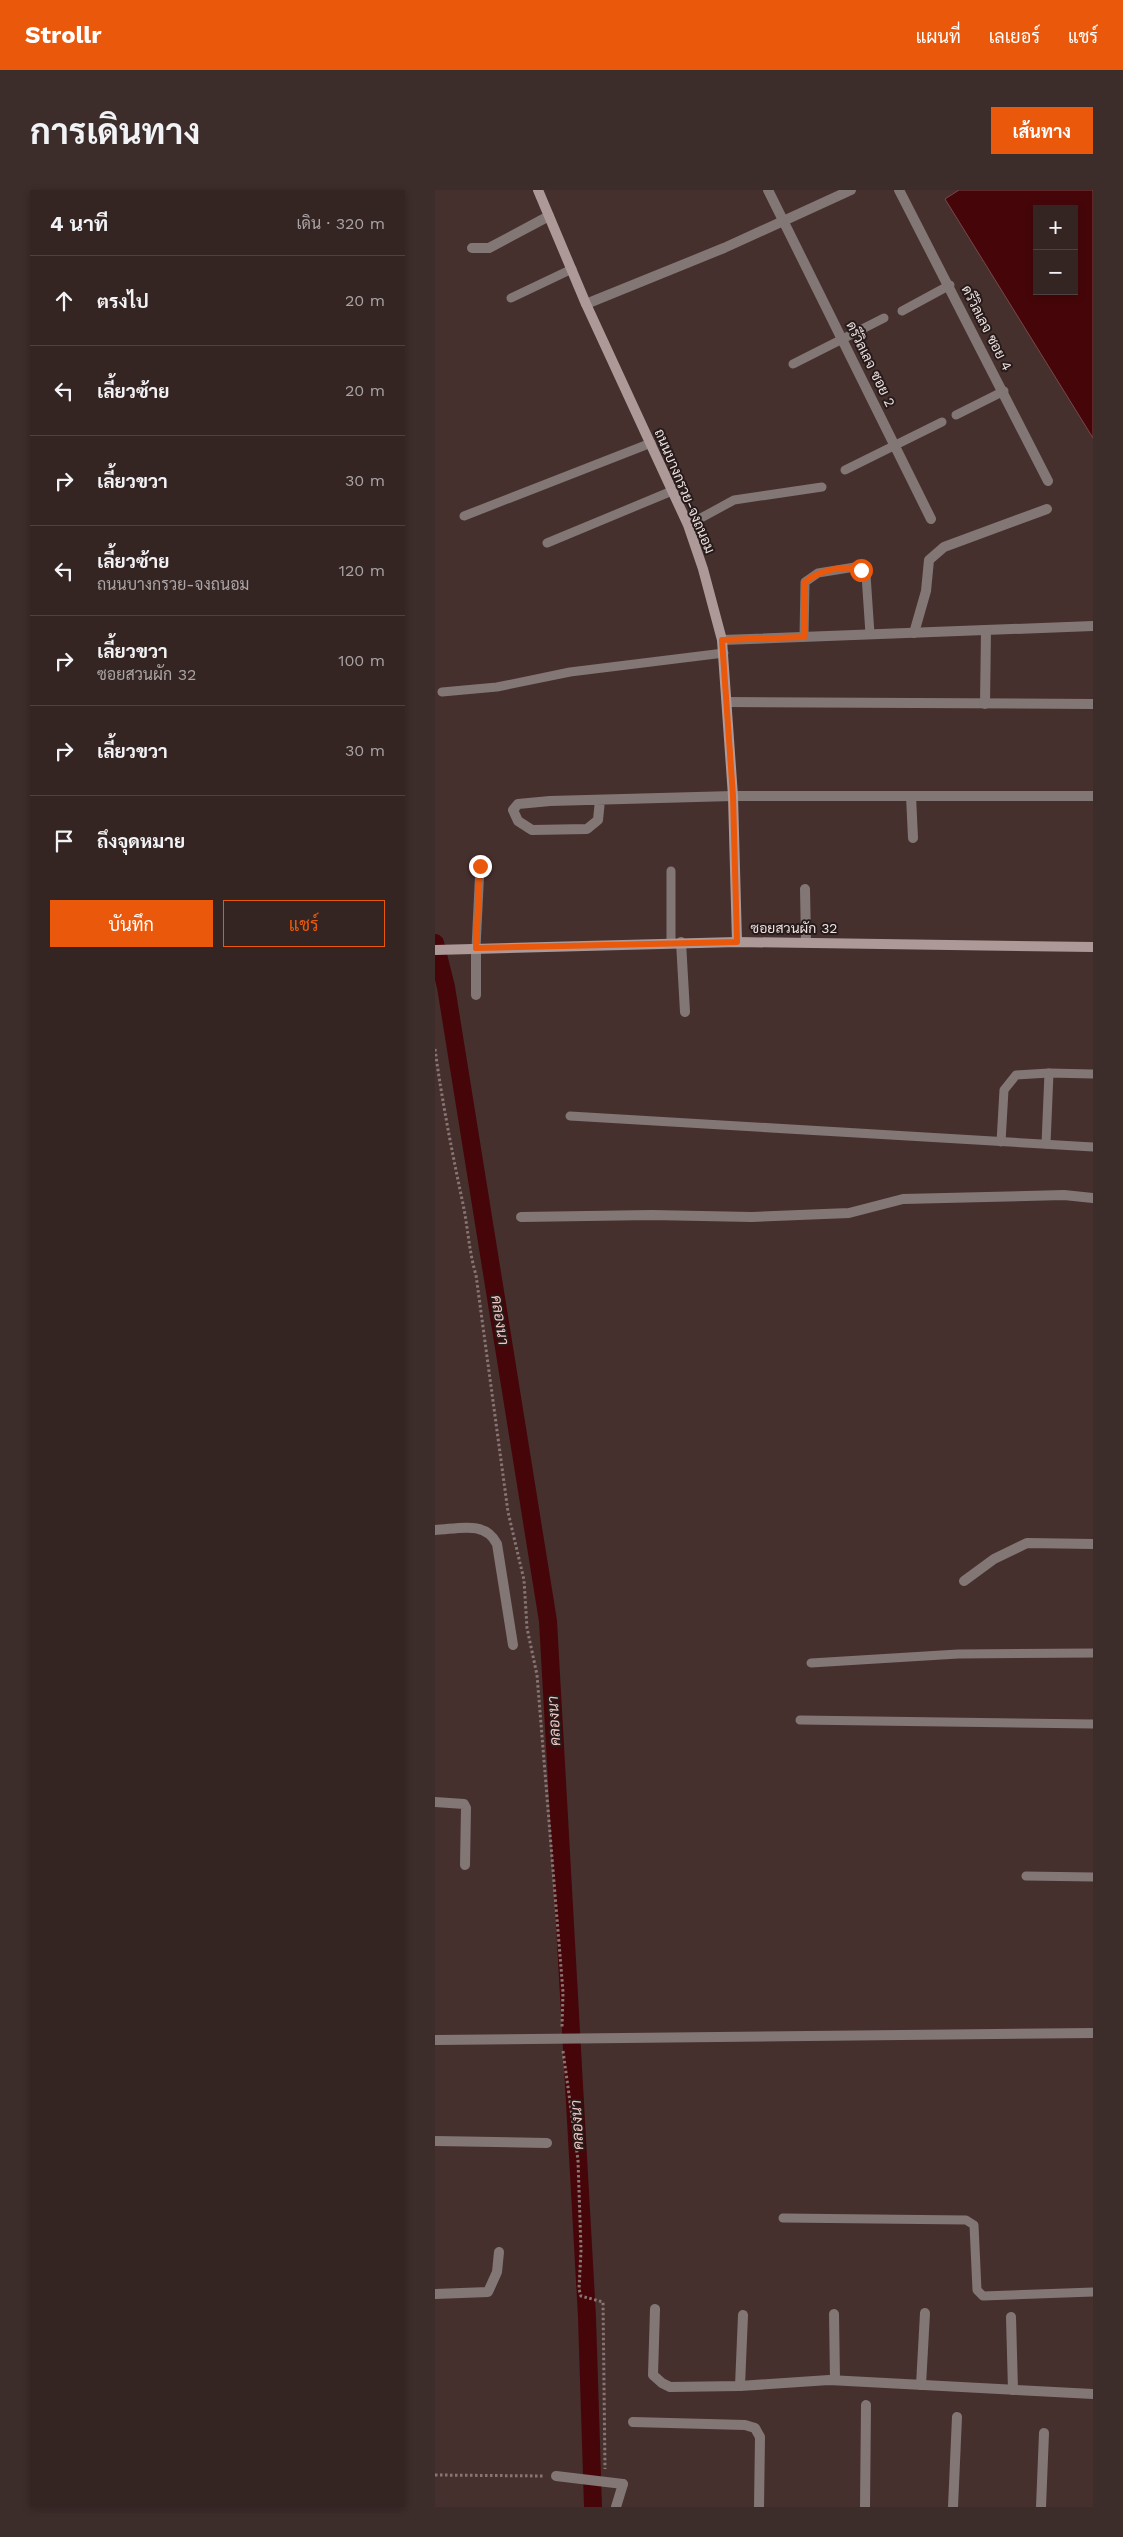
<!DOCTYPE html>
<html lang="th">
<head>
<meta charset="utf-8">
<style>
	body { margin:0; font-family:"Work Sans",Sarabun,sans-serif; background:#3c2c2a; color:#f1f3f6 }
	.controls { position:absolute; right:15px; top:15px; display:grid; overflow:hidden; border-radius:0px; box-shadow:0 2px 8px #0003 }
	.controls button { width:45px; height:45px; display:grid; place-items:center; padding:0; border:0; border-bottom:1px solid #4e4140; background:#342422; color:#f1f3f6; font:25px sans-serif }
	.stop { position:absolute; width:15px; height:15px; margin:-11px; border:4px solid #ea580c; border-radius:50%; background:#fff }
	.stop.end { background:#ea580c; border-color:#fff; box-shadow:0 1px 5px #0008 }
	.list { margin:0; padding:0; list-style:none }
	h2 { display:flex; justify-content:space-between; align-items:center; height:65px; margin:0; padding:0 20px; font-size:21px }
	h2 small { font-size:16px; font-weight:400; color:#a9a4a5 }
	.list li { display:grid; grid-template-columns:32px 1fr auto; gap:15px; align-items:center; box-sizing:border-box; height:90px; padding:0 20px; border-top:1px solid #4e4140 }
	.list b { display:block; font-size:19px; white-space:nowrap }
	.list p { margin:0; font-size:16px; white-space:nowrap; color:#a9a4a5 }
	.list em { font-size:16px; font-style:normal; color:#a9a4a5 }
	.actions { display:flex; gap:10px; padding:15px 20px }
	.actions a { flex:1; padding:11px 0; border:1px solid #ea580c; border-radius:0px; text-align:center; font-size:18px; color:#ea580c }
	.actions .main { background:#ea580c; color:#fff }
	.icon { flex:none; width:28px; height:28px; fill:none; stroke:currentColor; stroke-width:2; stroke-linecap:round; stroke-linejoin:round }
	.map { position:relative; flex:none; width:658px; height:2317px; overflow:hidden; border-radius:0px }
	header { display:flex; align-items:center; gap:30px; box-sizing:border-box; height:70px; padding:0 25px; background:#ea580c; color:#fff }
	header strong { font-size:24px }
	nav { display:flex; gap:28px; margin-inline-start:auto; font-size:18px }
	.intro { display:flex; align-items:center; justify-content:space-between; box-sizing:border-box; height:120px; padding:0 30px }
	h1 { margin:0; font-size:35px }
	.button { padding:12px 22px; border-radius:0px; background:#ea580c; color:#fff; font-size:18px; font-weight:700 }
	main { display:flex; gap:30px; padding:0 30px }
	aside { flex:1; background:#342422; border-radius:0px; box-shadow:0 2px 8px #0003 }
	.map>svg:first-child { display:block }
	.water { fill:#460609; stroke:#794749; fill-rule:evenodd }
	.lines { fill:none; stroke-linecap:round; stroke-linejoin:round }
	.canal { stroke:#460609; stroke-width:18 }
	.path { stroke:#897674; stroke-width:3; stroke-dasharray:2.5 2.5; stroke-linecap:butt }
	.lane { stroke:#827775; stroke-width:9 }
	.street { stroke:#827775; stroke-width:10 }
	.secondary { stroke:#ad9a98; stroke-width:10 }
	.street-bridge { stroke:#827775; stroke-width:10 }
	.route { stroke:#ea580c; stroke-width:6 }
	.labels { text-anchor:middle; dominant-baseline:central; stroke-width:4; stroke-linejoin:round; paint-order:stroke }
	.street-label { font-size:14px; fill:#efe0df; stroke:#251b1a }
	.water-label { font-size:15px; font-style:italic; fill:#f1c6c2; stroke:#251b1a }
</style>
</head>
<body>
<header>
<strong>Strollr</strong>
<nav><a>แผนที่</a><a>เลเยอร์</a><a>แชร์</a></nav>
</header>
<div class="intro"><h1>การเดินทาง</h1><a class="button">เส้นทาง</a></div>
<main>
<aside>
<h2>4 นาที<small>เดิน · 320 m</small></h2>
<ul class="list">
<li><svg class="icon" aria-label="ahead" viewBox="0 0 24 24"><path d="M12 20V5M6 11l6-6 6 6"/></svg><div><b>ตรงไป</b></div><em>20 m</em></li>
<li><svg class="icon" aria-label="left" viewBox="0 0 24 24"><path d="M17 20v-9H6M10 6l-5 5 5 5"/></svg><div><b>เลี้ยวซ้าย</b></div><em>20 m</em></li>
<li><svg class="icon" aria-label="right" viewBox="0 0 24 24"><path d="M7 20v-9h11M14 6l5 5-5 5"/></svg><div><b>เลี้ยวขวา</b></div><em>30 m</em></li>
<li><svg class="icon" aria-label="left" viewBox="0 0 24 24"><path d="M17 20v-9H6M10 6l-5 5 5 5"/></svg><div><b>เลี้ยวซ้าย</b><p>ถนนบางกรวย-จงถนอม</p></div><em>120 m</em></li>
<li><svg class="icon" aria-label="right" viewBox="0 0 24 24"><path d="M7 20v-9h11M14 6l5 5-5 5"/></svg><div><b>เลี้ยวขวา</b><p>ซอยสวนผัก 32</p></div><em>100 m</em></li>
<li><svg class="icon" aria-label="right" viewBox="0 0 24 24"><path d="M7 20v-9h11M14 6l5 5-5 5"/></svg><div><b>เลี้ยวขวา</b></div><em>30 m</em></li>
<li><svg class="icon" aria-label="arrive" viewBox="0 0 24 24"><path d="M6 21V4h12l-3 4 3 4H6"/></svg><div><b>ถึงจุดหมาย</b></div></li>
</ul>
<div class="actions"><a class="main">บันทึก</a><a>แชร์</a></div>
</aside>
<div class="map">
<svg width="658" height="2317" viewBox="0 0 658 2317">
	<rect width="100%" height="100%" fill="#46302e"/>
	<path class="water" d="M524,0H658V248L510,9ZM602,19H639V101H602Z"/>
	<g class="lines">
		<polyline class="canal" points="0,753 11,797 113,1431 152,2127 158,2317"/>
		<g class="path">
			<path d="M0,859C7,911 17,962 28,1014C33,1038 34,1062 41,1085L73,1322L89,1390L92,1438L102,1485L128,1802L127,1837"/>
			<polyline points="128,1861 143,1970 146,2060 144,2099 146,2106 168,2112 170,2279"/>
			<polyline points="0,2285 109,2286"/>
		</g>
		<g class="lane">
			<polyline points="76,108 137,79"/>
			<polyline points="467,121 515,95"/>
			<polyline points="358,174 449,128"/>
			<polyline points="521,225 569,201"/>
			<polyline points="410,280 507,232"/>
			<polyline points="29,326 216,253"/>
			<polyline points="253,335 299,310 387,297"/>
			<polyline points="112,353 237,301"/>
			<polyline points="369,447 370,392 383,383 420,377 431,385 435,444"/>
			<polyline points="7,502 62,497 135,482 289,463"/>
			<polyline points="236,753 236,681"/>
			<polyline points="41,758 45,676"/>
			<polyline points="135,926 658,957"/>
			<polyline points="566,952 569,900 581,885 614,883 658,884"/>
			<polyline points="611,954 614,883"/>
			<polyline points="376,1473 523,1464 658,1463"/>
			<polyline points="365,1530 658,1534"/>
			<polyline points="591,1686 658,1687"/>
			<polyline points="348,2028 531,2030 539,2035 542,2100 548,2106 658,2102"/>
		</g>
		<g class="street">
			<polyline points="333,0 496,329"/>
			<polyline points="464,0 613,291"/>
			<polyline points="37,58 54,58 114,26"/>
			<polyline points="151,114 289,58 416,0"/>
			<polyline points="479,443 491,401 494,370 509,357 612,319"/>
			<polyline points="287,450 658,436"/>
			<polyline points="292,512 658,514"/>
			<polyline points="550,514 551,440"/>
			<polyline points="476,606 478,648"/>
			<polyline points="165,610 163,630 152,639 97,640 83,631 78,620 83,614 115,611 298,606 658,606"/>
			<polyline points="370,699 371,751"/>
			<polyline points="246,752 250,822"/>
			<polyline points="41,758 41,805"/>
			<polyline points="86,1027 217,1025 317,1027 414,1023 468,1009 629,1005 658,1008"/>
			<path d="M0,1340C23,1339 50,1330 62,1354L78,1455"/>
			<polyline points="529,1391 559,1369 592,1353 658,1354"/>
			<polyline points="0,1612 29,1614 31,1618 30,1675"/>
			<polyline points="0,1850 658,1843"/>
			<polyline points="0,1951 112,1953"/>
			<polyline points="0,2104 53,2102 62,2082 64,2062"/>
			<polyline points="220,2119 218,2185 227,2193 235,2197 305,2196 394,2190 658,2204"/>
			<polyline points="399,2124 400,2190"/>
			<polyline points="576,2127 578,2200"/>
			<polyline points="486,2195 490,2123"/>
			<polyline points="305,2196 308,2125"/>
			<polyline points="198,2232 310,2235 320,2238 325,2247 324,2317"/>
			<polyline points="181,2317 188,2294"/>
			<polyline points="430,2317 431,2215"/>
			<polyline points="518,2317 522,2227"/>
			<polyline points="606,2317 609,2243"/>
		</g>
		<g class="secondary">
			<polyline points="103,0 151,114 253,335 268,379 287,450 298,606 302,752"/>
			<polyline points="0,760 302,752 658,757"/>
		</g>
		<polyline class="street-bridge" points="121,2286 188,2294"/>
	</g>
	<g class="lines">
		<path class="route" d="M45,676L41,758L302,752L298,606L287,450L369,447L370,392C383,381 410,374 426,380"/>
	</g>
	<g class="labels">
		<g class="street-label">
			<text transform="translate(552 138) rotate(63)">ดรีวิลเลจ ซอย 4</text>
			<text transform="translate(436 174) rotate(64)">ดรีวิลเลจ ซอย 2</text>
			<text transform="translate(250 301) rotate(67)">ถนนบางกรวย-จงถนอม</text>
			<text x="359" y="738">ซอยสวนผัก 32</text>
		</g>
		<g class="water-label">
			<text transform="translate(65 1130) rotate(81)">คลองนา</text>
			<text transform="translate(119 1531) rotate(-93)">คลองนา</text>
			<text transform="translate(142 1935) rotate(-93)">คลองนา</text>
		</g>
	</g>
</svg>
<div class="controls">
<button>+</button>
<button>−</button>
</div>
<div class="stop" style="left:426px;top:380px"></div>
<div class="stop end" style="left:45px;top:676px"></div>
</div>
</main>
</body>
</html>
